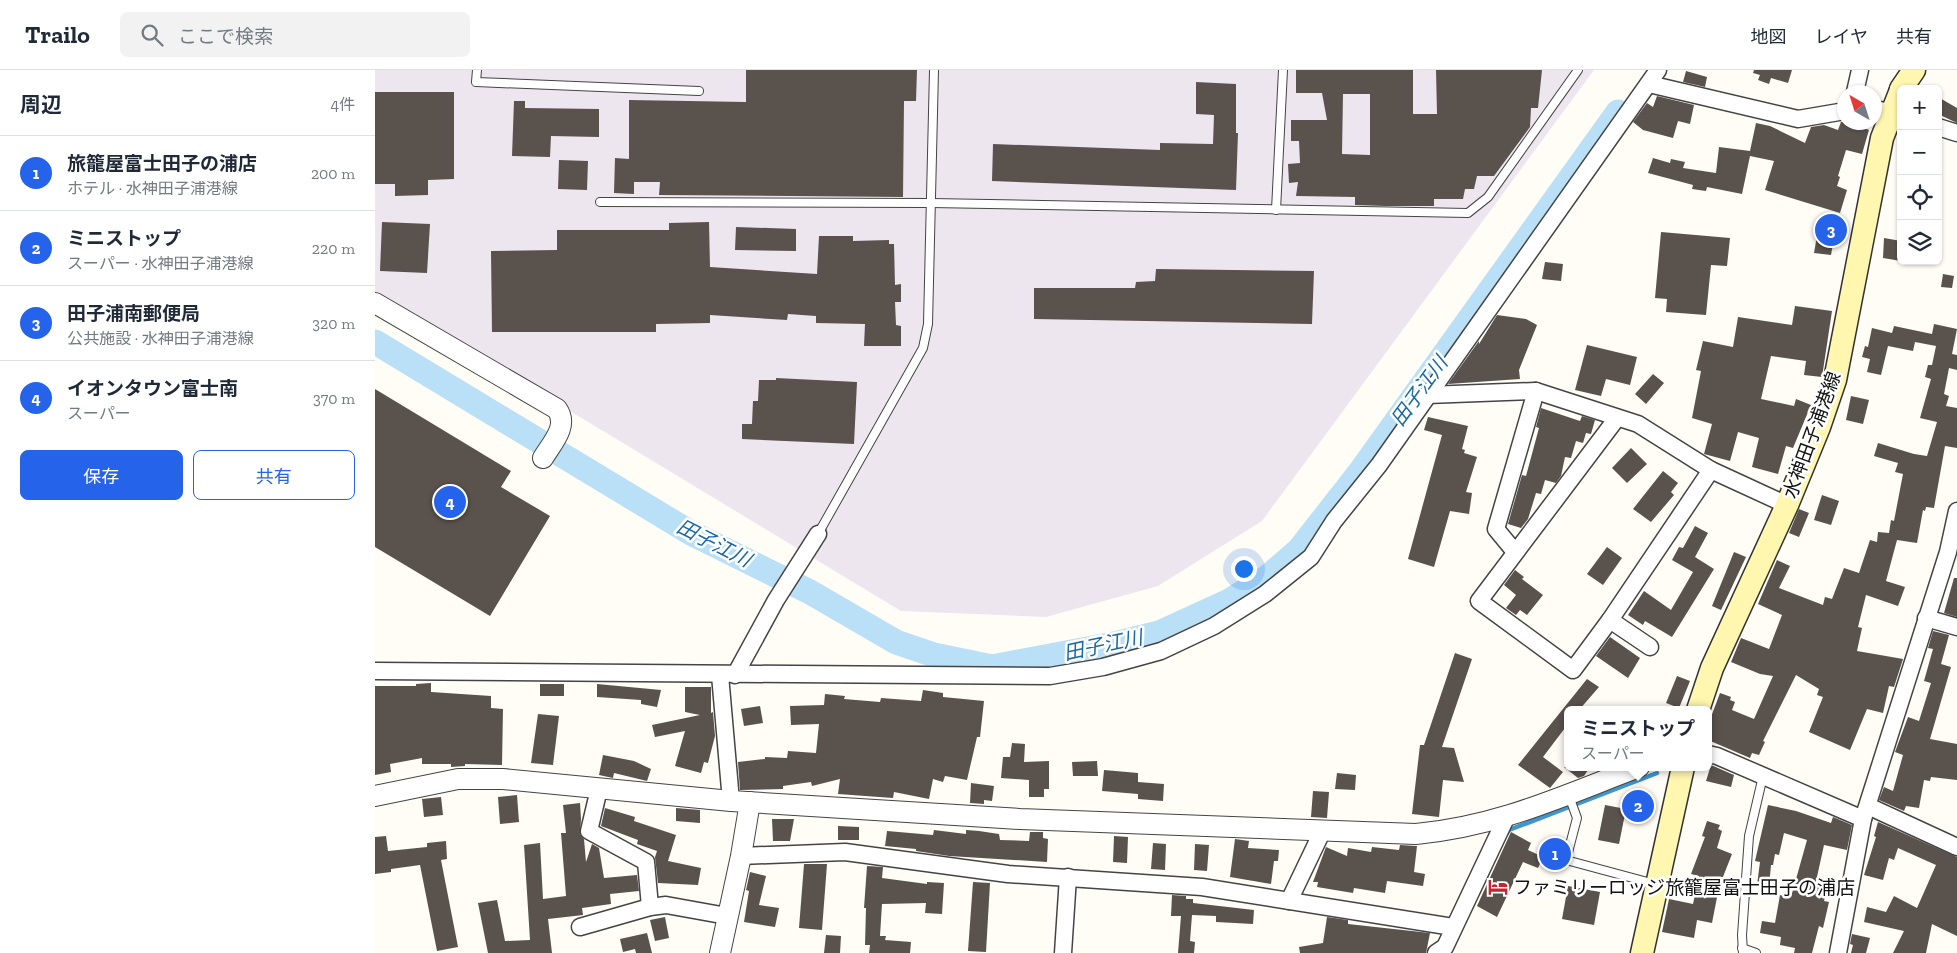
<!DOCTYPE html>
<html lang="ja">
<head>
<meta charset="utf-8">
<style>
	body { margin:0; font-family:"Zilla Slab","Noto Sans JP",serif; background:#f2f2f3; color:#1f2937 }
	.controls { position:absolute; right:15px; top:15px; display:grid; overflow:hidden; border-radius:8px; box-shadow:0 1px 4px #0004 }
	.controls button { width:45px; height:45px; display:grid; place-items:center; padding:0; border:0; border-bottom:1px solid #e0e1e3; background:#fff; color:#1f2937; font:25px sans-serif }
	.compass { position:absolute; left:1462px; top:15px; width:45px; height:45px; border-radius:50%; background:#fff; box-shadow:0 1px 4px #0004; rotate:321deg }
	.you { position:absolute; left:868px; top:498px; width:18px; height:18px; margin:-12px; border:4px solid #fff; border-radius:50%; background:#1a73e8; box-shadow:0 0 0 8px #1a73e833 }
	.badge { display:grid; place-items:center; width:32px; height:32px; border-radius:50%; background:#2563eb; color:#fff; font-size:16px; font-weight:700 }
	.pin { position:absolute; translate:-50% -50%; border:2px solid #fff; box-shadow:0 1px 5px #0006 }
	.popup { position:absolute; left:1189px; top:636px; width:148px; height:65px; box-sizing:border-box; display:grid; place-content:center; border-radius:8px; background:#fff; filter:drop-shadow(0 1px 4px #0005); font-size:16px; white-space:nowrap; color:#747a83 }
	.popup b { font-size:19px; color:#1f2937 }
	.popup::after { content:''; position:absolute; left:50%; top:100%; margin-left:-10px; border:10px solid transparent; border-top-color:#fff }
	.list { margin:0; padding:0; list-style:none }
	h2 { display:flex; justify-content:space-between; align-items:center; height:65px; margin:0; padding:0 20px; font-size:21px }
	h2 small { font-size:16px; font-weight:400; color:#747a83 }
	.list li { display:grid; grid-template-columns:32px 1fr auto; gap:15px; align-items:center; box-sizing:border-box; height:75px; padding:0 20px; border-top:1px solid #e0e1e3 }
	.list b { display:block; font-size:19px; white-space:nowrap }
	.list p { margin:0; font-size:16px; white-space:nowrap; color:#747a83 }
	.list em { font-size:16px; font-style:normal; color:#747a83 }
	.actions { display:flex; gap:10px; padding:15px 20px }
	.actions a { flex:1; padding:11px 0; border:1px solid #2563eb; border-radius:8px; text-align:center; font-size:18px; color:#2563eb }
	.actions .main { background:#2563eb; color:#fff }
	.icon { flex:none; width:28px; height:28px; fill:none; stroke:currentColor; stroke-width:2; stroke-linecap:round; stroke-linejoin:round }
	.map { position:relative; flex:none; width:1582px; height:883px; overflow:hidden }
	header { display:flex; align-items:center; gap:30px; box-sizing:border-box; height:70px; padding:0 25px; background:#fff; border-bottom:1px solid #e0e1e3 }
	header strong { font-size:24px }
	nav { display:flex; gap:28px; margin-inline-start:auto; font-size:18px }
	.search { width:350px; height:45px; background:#f2f2f3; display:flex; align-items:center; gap:12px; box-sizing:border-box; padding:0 18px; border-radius:8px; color:#747a83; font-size:19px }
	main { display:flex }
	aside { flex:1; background:#fff }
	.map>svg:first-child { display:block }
	.industrial { fill:#eee6ef }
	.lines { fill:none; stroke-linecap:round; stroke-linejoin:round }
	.stream { stroke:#3f96cf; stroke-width:4.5 }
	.river { stroke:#b9e0f7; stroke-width:25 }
	.building { fill:#5a524d; fill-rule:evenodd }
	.service-casing { stroke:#444; stroke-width:10 }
	.minor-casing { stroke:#444; stroke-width:19 }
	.tertiary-casing { stroke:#444; stroke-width:22 }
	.secondary-casing { stroke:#333; stroke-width:25 }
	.service { stroke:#fff; stroke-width:8 }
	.minor { stroke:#fff; stroke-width:16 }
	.tertiary { stroke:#fff; stroke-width:20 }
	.secondary { stroke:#fff6b0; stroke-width:22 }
	.labels { text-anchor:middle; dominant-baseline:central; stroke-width:5; stroke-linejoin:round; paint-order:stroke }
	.street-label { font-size:19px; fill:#111; stroke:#fff }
	.poi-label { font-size:19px; fill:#111; stroke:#fff; text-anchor:start }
	.water-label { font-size:20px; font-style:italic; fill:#1768a6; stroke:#fff }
</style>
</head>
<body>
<header>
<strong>Trailo</strong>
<div class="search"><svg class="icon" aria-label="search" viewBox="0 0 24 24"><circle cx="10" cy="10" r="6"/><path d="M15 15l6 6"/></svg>ここで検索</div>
<nav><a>地図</a><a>レイヤ</a><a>共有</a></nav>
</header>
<main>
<aside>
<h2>周辺<small>4件</small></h2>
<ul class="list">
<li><span class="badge">1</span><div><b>旅籠屋富士田子の浦店</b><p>ホテル · 水神田子浦港線</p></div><em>200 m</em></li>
<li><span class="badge">2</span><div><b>ミニストップ</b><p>スーパー · 水神田子浦港線</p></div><em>220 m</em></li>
<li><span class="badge">3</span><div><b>田子浦南郵便局</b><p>公共施設 · 水神田子浦港線</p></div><em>320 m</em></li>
<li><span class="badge">4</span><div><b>イオンタウン富士南</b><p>スーパー</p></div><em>370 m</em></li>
</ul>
<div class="actions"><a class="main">保存</a><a>共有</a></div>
</aside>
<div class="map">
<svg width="1582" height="883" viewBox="0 0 1582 883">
	<rect width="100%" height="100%" fill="#fffdf5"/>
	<polygon class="industrial" points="0,0 1219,0 887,451 783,516 671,547 526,541 0,223"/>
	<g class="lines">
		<polyline class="stream" points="1132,763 1134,760 1282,703"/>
		<polyline class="river" points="0,272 316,463 435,522 521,572 559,585 617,597 744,573 784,563 854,531 894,506 924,480 985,402 1243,42"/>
	</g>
	<g class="building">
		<polygon points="371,0 542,0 541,31 529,31 528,127 284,125 285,112 259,112 259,124 239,123 240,88 254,89 254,30 371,32"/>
		<path d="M921,0H1038V44H1062L1061,0H1167L1163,38H1156L1155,57L1119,106H1102L1099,119H1090L1088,129H1059V136H1010L980,135V127L921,126L923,112L914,113L913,94L925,93L924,71H916V50H952L947,23H921ZM968,24H995V85L967,84Z"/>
		<polygon points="1379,0 1417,0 1413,13 1396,8 1394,14 1383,10 1385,5 1378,3"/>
		<polygon points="1311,1 1332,7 1330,17 1308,12"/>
		<polygon points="821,12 861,14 861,63 863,63 861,120 617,111 618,74 785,80 785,73 838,74 839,45 821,44"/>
		<polygon points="0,22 79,22 79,109 53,110 53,125 20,126 20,114 0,114"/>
		<polygon points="1282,26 1319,35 1315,54 1303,51 1298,68 1268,60 1258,52 1272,33 1278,37"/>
		<polygon points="1563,27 1582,38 1582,53 1563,44"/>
		<polygon points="139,31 150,31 150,38 224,39 224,67 176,66 175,87 137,86"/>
		<polygon points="1466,52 1476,52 1494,60 1487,84 1471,80 1463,106 1465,107 1462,116 1472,120 1465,143 1390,120 1399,91 1375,86 1367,124 1332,117 1331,121 1317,119 1318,115 1273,103 1278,88 1295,93 1296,89 1310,92 1308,98 1341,103 1344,77 1375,81 1381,53 1395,56 1430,73 1436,57 1449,55 1463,60"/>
		<polygon points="184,90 213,91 212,120 183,119"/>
		<polygon points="7,152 55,154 52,203 5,201"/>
		<polygon points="334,152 335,197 442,204 444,166 478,166 478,171 514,170 514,174 519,174 520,215 526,214 526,232 520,232 521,255 526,256 526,276 489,276 490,254 441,253 441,246 413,244 412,250 335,245 335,253 281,254 281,262 117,262 116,181 182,180 182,160 294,160 294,153"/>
		<polygon points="361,157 421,159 421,181 360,180"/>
		<polygon points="1286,162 1355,168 1352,196 1336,195 1331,245 1291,242 1292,229 1280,228"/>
		<polygon points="1442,166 1459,168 1456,185 1439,183"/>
		<polygon points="1509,168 1526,171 1526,191 1508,188"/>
		<polygon points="1170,192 1188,194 1186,211 1167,209"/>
		<polygon points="781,199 939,201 937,254 659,249 659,218 760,218 761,212 780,211"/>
		<polygon points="1568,204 1579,206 1577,218 1566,217"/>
		<polygon points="1420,236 1457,241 1447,307 1429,305 1431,291 1396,286 1386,329 1419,336 1421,329 1436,335 1418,378 1411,376 1403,404 1377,397 1384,368 1363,362 1355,391 1329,384 1337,354 1317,348 1326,301 1321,300 1328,271 1358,277 1363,247 1417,255"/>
		<polygon points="1122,245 1151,249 1162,255 1144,300 1145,309 1073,314 1104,271 1104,274"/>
		<polygon points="1559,254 1582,259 1577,284 1582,285 1582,300 1574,298 1569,324 1574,326 1571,336 1582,338 1582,378 1570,376 1559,438 1551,437 1550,441 1548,440 1542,473 1522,470 1511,511 1530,517 1523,536 1491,525 1483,557 1487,558 1482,581 1528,589 1519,617 1514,616 1508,643 1492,639 1475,680 1459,673 1434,662 1448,627 1442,625 1444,619 1421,605 1388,671 1390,672 1384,685 1377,683 1375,688 1333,670 1333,655 1345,623 1356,627 1355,630 1360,632 1357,640 1379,649 1398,606 1385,604 1356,592 1366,568 1394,579 1407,545 1383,534 1402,490 1415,496 1404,518 1448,535 1450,527 1457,529 1469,498 1484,503 1495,470 1502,472 1503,462 1514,463 1516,450 1519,451 1528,404 1520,402 1523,393 1499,386 1503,373 1539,384 1552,386 1562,352 1545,348 1556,309 1550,307 1553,295 1557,295 1561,276 1540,272 1538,281 1513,276 1506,305 1492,302 1495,289 1487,287 1490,276 1493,277 1497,258 1517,263 1519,256 1557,264"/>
		<polygon points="1212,275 1262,287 1255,315 1231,309 1226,326 1200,320"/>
		<polygon points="1278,304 1289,313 1271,334 1260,324"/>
		<polygon points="401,308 482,312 479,374 367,369 367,354 377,354 378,331 383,331 384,310 401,310"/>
		<polygon points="0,319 136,401 126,417 175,446 115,546 0,477"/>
		<polygon points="1476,326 1494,330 1488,354 1471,350"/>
		<polygon points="1166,338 1205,351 1207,346 1220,350 1216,364 1211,363 1208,373 1201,371 1196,388 1190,387 1186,406 1181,413 1170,410 1166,424 1161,423 1153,449 1146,458 1133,454 1147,405 1151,406 1164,358 1161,357"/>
		<polygon points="1053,347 1093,356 1087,379 1090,380 1089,383 1102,387 1091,422 1097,423 1094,444 1075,441 1059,497 1033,489 1067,365 1049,360"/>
		<polygon points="1256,378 1272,394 1252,413 1237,398"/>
		<polygon points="1288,401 1303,413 1296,422 1299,425 1276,452 1258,439"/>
		<polygon points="1447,425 1464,431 1456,455 1439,450"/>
		<polygon points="1424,439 1434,443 1424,467 1414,463"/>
		<polygon points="1320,456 1333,463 1320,487 1339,499 1297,567 1270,551 1268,555 1253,545 1269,521 1296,540 1318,502 1297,490 1304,477 1308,478"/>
		<polygon points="1232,477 1247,488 1228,515 1212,504"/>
		<polygon points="1359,482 1371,487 1346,540 1337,536"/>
		<polygon points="1140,500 1149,507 1147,509 1168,525 1152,545 1145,540 1141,545 1131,538 1141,525 1129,515"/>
		<polygon points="1579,508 1582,508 1582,547 1569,543"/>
		<polygon points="1558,561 1574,565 1566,594 1576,597 1555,669 1582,674 1582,710 1556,707 1555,711 1549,710 1544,738 1531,736 1529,741 1504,730 1509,717 1518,721 1528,685 1520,682 1533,647 1544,651 1556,613 1549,611 1558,579 1553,578"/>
		<polygon points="1235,567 1265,588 1253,608 1221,586"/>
		<polygon points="1080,583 1097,589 1067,677 1079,678 1089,712 1068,710 1064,747 1037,744 1045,675 1049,675"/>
		<polygon points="1302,606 1315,611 1304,638 1291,633"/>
		<polygon points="1212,609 1224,617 1204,640 1193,640 1193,654 1168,687 1188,702 1175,718 1143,695"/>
		<polygon points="56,613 56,622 116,626 116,638 128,639 127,695 90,694 90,696 76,697 76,694 47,694 47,688 15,694 16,702 0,705 0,616 41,616 41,614"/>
		<rect x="165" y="614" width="24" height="12"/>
		<polygon points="222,614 286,620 282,637 266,634 266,630 222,627"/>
		<polygon points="310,617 336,617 336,643 338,642 340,666 333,693 329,692 326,703 300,696 310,661 280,667 277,655 325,645 310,642"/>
		<polygon points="548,620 568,623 568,627 609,631 605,667 602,667 592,710 570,706 568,712 558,709 554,729 519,722 518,728 463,724 465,709 437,716 436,712 408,716 408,719 365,720 363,692 390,689 390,687 412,688 413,681 441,683 444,654 416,655 415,636 449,635 450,624 470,626 469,629 505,632 506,628 546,631"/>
		<polygon points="385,636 388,653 369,656 366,639"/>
		<polygon points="163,644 184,646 178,695 156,693"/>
		<polygon points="637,673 650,674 649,692 674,691 674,719 669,719 669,727 654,727 654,710 626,708 628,687 635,687"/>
		<polygon points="228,685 259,691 276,699 272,711 239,703 238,708 224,705"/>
		<polygon points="722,691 723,706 698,706 697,692"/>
		<polygon points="1336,695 1359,705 1356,717 1331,711"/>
		<polygon points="1189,697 1215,697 1209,706 1203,708"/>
		<polygon points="729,700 763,703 763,712 789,714 788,731 763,729 763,724 727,721"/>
		<polygon points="962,703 981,705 980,720 960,719"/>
		<polygon points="596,713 619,716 617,731 609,730 609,734 595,733"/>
		<polygon points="938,721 954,722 952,748 936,747"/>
		<polygon points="142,725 144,752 125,754 123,727"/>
		<polygon points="66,727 68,745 49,747 47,729"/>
		<polygon points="205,733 206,749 205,764 209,769 211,792 217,774 224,778 229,808 262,805 264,821 235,824 236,834 207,838 208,845 173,849 177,883 113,883 103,833 122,830 130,871 155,870 149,775 165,773 168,829 191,826 186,763 191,763 188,735"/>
		<polygon points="1230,735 1251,739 1244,774 1223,770"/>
		<polygon points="1393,735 1421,741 1456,753 1458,747 1477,755 1472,780 1449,775 1440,816 1452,819 1449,831 1454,832 1448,858 1444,856 1437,883 1419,883 1420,878 1405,875 1406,867 1385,863 1387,851 1400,853 1405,825 1416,827 1432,770 1409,763 1404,785 1400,784 1398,795 1396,795 1394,817 1382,815 1385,792 1380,791"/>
		<polygon points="230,738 260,747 259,751 301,765 293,791 326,798 323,815 283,813 280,787 282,781 262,774 263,770 226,756"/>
		<polygon points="301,738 325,740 325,753 301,751"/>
		<polygon points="397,749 419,749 415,771 398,771"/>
		<polygon points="1332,751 1345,755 1343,759 1347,761 1342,778 1357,784 1344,817 1337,853 1322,850 1319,868 1287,862 1294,829 1318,834 1324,806 1316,804 1330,767 1327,766"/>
		<polygon points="1503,752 1582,787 1582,866 1557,854 1551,883 1518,883 1529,861 1489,852 1492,837 1511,842 1519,826 1542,838 1561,795 1523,778 1519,790 1514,788 1508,810 1489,805 1501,767 1499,766"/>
		<polygon points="463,756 484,757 484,770 463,770"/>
		<polygon points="559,760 591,764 591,760 604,761 624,764 625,770 654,771 655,762 668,762 668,768 673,769 672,792 574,786 541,781 541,779 510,776 512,761 558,765"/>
		<polygon points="1136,762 1156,773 1153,780 1168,787 1163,798 1148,792 1122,847 1102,836"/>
		<polygon points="11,766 13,781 52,777 52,773 71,771 72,789 66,790 83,877 62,881 45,795 16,799 16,802 0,804 0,767"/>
		<polygon points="739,766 753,767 752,793 738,792"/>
		<polygon points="860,769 874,771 873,778 904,780 903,791 899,791 896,814 855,807"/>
		<polygon points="778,773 791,774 790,800 776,799"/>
		<polygon points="820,774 834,775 832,801 819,800"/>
		<polygon points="1025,775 1042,776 1039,802 1050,804 1048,816 1012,811 1010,823 979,818 978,823 942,817 943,812 938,812 951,777 972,786 973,778 996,782 997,777 1024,780"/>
		<polygon points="429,794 452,794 447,860 424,858"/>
		<polygon points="492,796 508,797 507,808 552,814 552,812 569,813 567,844 550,843 551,833 507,834 505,866 511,866 510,870 536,872 535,883 494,883 495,875 490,875 491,838 489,838"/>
		<polygon points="375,802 391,806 384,835 404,838 400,857 369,852 374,821 371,820"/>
		<polygon points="598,812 615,813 611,882 593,881"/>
		<polygon points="1193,816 1225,822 1219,855 1187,849"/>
		<polygon points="797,825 811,826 811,829 818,829 818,833 879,840 878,854 841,852 841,846 817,845 815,871 820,872 819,883 803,883 806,846 796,846"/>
		<polygon points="290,847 294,868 280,871 275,850"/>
		<polygon points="952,847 973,850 973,854 1055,863 1051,883 925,883 924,877 948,873"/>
		<polygon points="272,863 277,883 261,883 260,879 248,882 245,869"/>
		<polygon points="1477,864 1495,868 1491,883 1476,883 1478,875 1475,874"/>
		<polygon points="451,865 466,866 465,883 449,883"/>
	</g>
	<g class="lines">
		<defs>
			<g id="service">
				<polyline points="102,0 101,12 324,21"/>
				<polyline points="225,132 556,133 1093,143 1113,127 1203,0"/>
				<polyline points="901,140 908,0"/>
				<polyline points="443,464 548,278 553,254 559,0"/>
				<polyline points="1194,726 1202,748 1191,790 1280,814"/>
				<polyline points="1367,878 1381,883"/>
				<polyline points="1368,883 1367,865 1374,766 1388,706"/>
			</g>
			<g id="minor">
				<polyline points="1274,14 1423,49 1470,41"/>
				<polyline points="1480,22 1485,0"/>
				<polyline points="1500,39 1526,44"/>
				<polyline points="1563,57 1582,63"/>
				<polyline points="1052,325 1161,321 1263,354 1336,400 1412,435"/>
				<polyline points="1242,348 1104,531 1198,600 1235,550 1336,400"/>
				<polyline points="1140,482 1121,459 1161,321"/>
				<polyline points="1551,548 1582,557"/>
				<polyline points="1235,550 1275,577"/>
				<polyline points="0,601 675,606 728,597 786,581 839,556 890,524 936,487 959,451 1004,395 1283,0"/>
				<polyline points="345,605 356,731"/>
				<polyline points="360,605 401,530 443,464"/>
				<polyline points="1333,684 1342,686 1488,749"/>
				<polyline points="224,719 214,761 271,792 275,837"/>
				<polyline points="1493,736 1582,777"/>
				<polyline points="366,786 470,782 633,804 827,817 1078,857"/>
				<polyline points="914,831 947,762"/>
				<polyline points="205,857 275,837 291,835 352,846"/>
				<polyline points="688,883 693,807"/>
				<polyline points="1061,883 1070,877 1131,748"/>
				<polyline points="1463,883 1488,749 1573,482 1582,441"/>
			</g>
			<g id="tertiary">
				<path d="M0,233L182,339C194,356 177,373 168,388"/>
				<path d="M0,726L83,709H128L356,731L645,749L1041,764C1125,756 1187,726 1264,697"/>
				<polyline points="345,883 366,786 375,732"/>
			</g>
			<g id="secondary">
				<polyline points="1526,19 1539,0"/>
				<polyline points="1323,640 1337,598 1412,435 1444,357 1460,310 1507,68 1526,20"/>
				<polyline points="1267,883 1308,697"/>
			</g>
		</defs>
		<use href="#service" class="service-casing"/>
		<use href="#minor" class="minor-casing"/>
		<use href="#tertiary" class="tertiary-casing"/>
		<use href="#secondary" class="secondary-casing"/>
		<use href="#service" class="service"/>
		<use href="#minor" class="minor"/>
		<use href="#tertiary" class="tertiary"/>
		<use href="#secondary" class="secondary"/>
	</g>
	<defs>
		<symbol id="hotel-bare" viewBox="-9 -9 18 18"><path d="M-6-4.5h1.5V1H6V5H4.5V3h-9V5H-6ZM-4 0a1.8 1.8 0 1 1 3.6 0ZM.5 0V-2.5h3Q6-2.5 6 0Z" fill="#c4262e" stroke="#fff" stroke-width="2.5" paint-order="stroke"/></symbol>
	</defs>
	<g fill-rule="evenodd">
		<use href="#hotel-bare" x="1109" y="803" width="28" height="28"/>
	</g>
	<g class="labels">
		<g class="street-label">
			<text transform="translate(1437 365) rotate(-70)">水神田子浦港線</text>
		</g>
		<g class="poi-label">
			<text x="1138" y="817">ファミリーロッジ旅籠屋富士田子の浦店</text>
		</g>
		<g class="water-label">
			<text transform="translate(1044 321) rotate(-54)">田子江川</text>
			<text transform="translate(339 473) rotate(27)">田子江川</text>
			<text transform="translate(728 575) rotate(-12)">田子江川</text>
		</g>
	</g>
</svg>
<div class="controls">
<button>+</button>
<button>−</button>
<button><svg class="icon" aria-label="locate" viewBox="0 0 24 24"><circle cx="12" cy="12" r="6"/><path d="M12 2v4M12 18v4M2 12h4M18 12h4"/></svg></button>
<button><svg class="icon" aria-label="layers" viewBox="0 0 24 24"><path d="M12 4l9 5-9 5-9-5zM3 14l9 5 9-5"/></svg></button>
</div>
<svg class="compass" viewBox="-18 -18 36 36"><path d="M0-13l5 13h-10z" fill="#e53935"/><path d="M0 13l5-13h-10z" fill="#747a83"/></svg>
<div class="you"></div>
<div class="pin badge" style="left:1180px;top:784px">1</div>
<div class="pin badge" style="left:1263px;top:736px">2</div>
<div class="popup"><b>ミニストップ</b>スーパー</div>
<div class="pin badge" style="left:1456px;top:160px">3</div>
<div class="pin badge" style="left:75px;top:432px">4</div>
</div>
</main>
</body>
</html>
